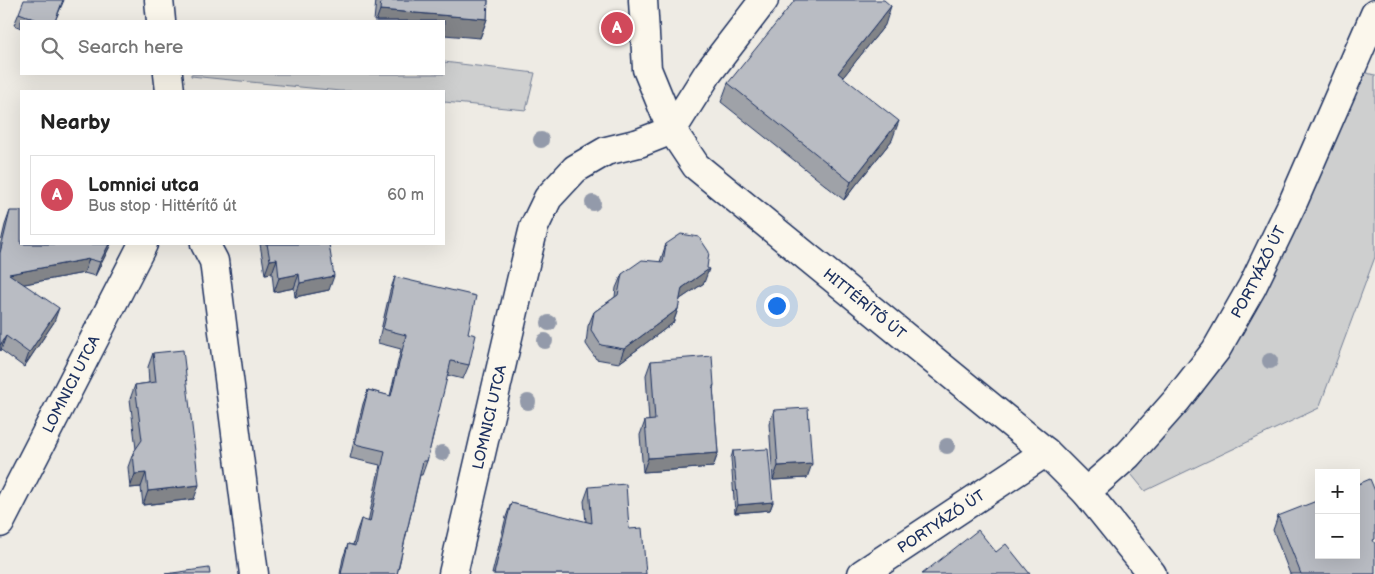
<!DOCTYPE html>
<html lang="en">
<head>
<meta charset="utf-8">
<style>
	body { margin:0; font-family:"Balsamiq Sans",sans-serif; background:#f2f2f2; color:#222 }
	.controls { position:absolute; right:15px; bottom:15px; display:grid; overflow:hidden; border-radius:0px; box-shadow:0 5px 20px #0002 }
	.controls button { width:45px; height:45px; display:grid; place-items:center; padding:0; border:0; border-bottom:1px solid #e0e0e0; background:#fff; color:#222; font:25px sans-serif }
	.you { position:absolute; left:776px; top:305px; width:18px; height:18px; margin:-12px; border:4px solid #fff; border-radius:50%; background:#1a73e8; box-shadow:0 0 0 8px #1a73e833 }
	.badge { display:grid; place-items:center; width:32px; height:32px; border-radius:50%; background:#d1495b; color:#fff; font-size:16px; font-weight:700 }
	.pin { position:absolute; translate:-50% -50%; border:2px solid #fff; box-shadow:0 1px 5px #0006 }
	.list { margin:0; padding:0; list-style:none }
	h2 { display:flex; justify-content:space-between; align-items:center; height:65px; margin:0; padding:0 20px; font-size:21px }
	h2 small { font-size:16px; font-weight:400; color:#767676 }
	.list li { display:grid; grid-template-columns:32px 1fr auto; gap:15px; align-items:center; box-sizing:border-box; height:80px; margin:0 10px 10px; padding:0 10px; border:1px solid #e0e0e0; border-radius:0px }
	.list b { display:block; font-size:19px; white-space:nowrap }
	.list p { margin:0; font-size:16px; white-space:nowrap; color:#767676 }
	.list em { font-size:16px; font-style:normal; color:#767676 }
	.icon { flex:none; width:28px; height:28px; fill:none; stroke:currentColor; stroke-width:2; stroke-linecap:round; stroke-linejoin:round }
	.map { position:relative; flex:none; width:1375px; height:574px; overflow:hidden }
	.search { position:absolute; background:#fff; box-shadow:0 5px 20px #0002; left:20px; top:20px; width:425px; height:55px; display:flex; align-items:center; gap:12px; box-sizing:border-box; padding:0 18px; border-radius:0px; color:#767676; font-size:19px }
	.panel { position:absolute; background:#fff; box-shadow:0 5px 20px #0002; left:20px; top:90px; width:425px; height:155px; border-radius:0px }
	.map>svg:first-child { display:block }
	.green { fill:#cecfcf; stroke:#747f96 }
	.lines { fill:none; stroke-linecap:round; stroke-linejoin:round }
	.minor-casing { stroke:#1b2f5e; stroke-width:31 }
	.minor { stroke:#fbf7ec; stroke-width:28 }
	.tree { fill:#939aaa }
	.wall { fill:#9fa2a8; stroke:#1b2f5e }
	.shaded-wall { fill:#828488; stroke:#1b2f5e }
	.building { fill:#b9bcc3; stroke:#1b2f5e }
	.labels { text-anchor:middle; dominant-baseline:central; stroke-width:4; stroke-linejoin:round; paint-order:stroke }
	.street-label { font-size:15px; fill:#1b2f5e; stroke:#fbf7ec }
</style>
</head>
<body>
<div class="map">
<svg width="1375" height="574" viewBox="0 0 1375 574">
	<rect width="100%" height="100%" fill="#eeebe4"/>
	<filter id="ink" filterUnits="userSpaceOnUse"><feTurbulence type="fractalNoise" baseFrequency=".02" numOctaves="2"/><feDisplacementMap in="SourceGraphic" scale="10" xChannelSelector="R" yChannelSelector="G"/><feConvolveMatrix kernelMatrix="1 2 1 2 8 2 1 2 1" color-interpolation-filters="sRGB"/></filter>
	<g filter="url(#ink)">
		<g class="green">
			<polygon points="444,62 535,73 526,110 444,102 444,91 340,91 191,76 191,74 444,74"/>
			<polygon points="1362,72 1375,75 1375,257 1319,408 1145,491 1127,469 1202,393 1292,237"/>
		</g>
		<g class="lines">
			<defs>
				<g id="minor">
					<polyline points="159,0 161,21"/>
					<path id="s1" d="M643,0L647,69L672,130L696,166L1046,452L1086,492L1152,574"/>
					<polyline points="168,74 170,91"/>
					<polyline points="672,130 708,73 764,0"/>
					<polyline points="205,244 214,261 254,574"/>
					<path id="s2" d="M1086,492L1128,455L1146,435L1177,400L1216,350L1252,287L1294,200L1375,14"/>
					<path id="s3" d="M0,523L143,244"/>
					<path id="s4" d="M453,574L521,281L534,227L548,198L575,169L606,151L639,143L672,130"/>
					<path id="s5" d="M862,574L1046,452"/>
				</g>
			</defs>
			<use href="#minor" class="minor-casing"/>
			<use href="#minor" class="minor"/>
		</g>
		<g class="tree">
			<circle cx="541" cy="140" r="8"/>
			<circle cx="593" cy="203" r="8"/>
			<circle cx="549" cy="323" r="8"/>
			<circle cx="545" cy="341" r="8"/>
			<circle cx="1270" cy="361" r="8"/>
			<circle cx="528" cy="402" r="8"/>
			<circle cx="947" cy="446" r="8"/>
			<circle cx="442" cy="453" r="8"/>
		</g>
		<g class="wall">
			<polygon points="64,0 55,21 21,21 21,28 14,25 19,13"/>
			<polygon points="376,0 488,0 487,19 480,38 444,21 374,21"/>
			<polygon points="885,25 843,77 892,140 844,200 721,102 728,83"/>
			<polygon points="10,211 21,244 111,244 95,276 84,273 24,284 54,322 24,367 1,350 0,351 0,246 5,225"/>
			<polygon points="260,244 329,244 329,290 295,297 294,288 274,292 272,273 265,274"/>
			<polygon points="666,244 704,283 680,299 678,309 673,323 619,363 596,359 586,344 588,326 594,312 615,297 616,288 622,274 660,262"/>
			<polygon points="395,277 468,333 469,365 463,379 447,375 427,461 422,475 420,475 397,574 340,574 343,558 348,544 353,545 356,533 361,519 368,522 380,465 350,458 363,404 368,390 390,396 401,349 378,343 390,291"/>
			<polygon points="153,353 194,499 143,505 141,487 130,488 128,467 133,453 136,449 130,399 135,385 149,383 148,367"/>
			<polygon points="651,361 714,385 713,389 718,453 713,467 643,472 640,435 645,421 649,421 646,375"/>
			<polygon points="774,410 807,478 773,480 769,424"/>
			<polygon points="733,451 773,502 770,510 735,513 731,458"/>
			<polygon points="589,487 629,529 646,574 492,574 506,517 511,503 586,522 584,501"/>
			<polygon points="1278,516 1375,574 1290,574 1273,530"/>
		</g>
		<g class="shaded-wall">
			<polygon points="891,6 885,25 832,91 838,73"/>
			<polygon points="380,10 487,19 480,38 444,35 444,21 376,21"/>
			<polygon points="899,121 892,140 844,200 851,182"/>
			<polygon points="109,244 111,244 95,276 100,262"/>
			<polygon points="89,259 84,273 3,288 9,274"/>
			<polygon points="277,259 272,273 265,274 270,260"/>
			<polygon points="709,269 704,283 676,302 682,288"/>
			<polygon points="299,274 294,288 274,292 279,278"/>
			<polygon points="334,276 329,290 295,297 300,283"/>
			<polygon points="59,308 54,322 24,367 29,353"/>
			<polygon points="678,309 673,323 619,363 624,349"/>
			<polygon points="6,336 1,350 0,351 0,345"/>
			<polygon points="718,453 713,467 643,472 648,458"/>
			<polygon points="812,464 807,478 773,480 778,466"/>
			<polygon points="146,473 141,487 130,488 135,474"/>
			<polygon points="199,485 194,499 143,505 148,491"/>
			<polygon points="773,502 770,510 735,513 738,505"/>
		</g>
		<g class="building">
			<polygon points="24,0 63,0 55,21 40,21 19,13"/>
			<polygon points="381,0 488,0 487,19 380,10"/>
			<polygon points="795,0 884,0 891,6 838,73 899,121 851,182 728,83"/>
			<polygon points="10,211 21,211 21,244 109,244 100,262 89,259 9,274 59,308 29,353 6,336 0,345 0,253"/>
			<polygon points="681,234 699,237 709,252 707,268 709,269 682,288 678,309 624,349 601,345 591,330 594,312 618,295 622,274 642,260 663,262 666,244"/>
			<polygon points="267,244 329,244 334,276 300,283 299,274 279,278 277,259 270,260"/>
			<polygon points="395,277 476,296 468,333 476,335 469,365 451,361 427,461 423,461 397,574 341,574 348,544 355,546 361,519 370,522 385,451 355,444 368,390 391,396 406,335 383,329"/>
			<polygon points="183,350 199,485 148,491 146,473 135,474 133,453 142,440 135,385 156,382 153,353"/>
			<polygon points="712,356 714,385 713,386 718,453 648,458 645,421 655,420 651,361"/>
			<polygon points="808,408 812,464 778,466 774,410"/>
			<polygon points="768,449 773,502 738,505 733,451"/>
			<polygon points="1370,479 1375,491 1375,539 1373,540 1375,544 1375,574 1301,574 1278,516 1319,500 1319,555 1356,555 1356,485"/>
			<polygon points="626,484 629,529 642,528 646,574 494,574 511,503 592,523 589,487"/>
			<polygon points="978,530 996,552 1006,544 1030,574 922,574"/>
			<polygon points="209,568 210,574 165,574"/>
		</g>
	</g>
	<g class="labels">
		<g class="street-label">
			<text stroke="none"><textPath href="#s2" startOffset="282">PORTYÁZÓ ÚT</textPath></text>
			<text stroke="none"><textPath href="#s1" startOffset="396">HITTÉRÍTŐ ÚT</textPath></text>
			<text stroke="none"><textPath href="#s3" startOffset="156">LOMNICI UTCA</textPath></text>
			<text stroke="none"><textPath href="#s4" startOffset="161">LOMNICI UTCA</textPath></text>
			<text stroke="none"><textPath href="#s5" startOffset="95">PORTYÁZÓ ÚT</textPath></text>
		</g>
	</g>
</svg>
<div class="controls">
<button>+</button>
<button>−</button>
</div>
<div class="you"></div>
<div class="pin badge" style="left:617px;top:28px">A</div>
<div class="search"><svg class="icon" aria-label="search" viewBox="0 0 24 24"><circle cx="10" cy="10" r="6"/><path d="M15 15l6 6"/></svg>Search here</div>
<section class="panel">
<h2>Nearby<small></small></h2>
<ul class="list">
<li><span class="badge">A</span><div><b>Lomnici utca</b><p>Bus stop · Hittérítő út</p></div><em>60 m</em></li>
</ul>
</section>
</div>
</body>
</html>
